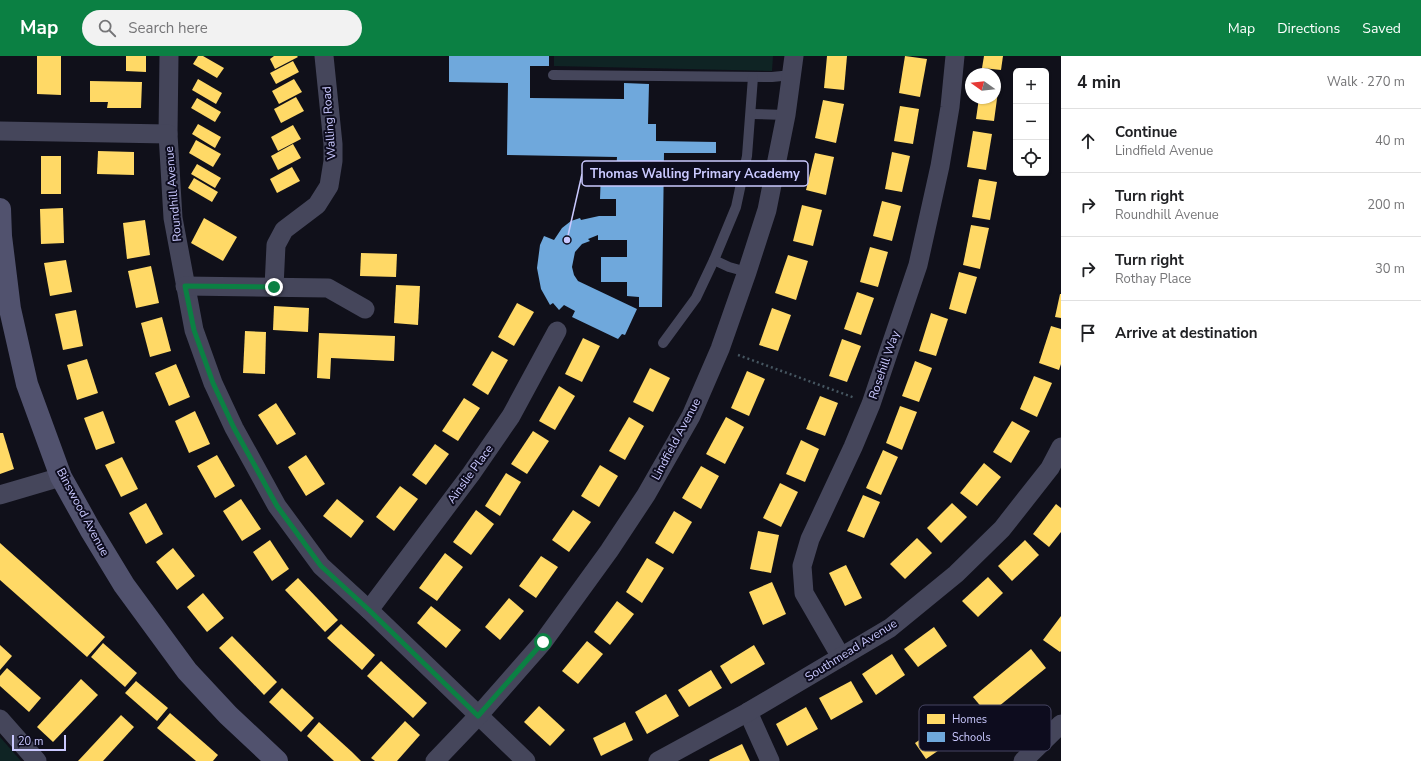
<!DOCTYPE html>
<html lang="en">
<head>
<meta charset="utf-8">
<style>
	body { margin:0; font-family:"Nunito Sans",sans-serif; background:#f2f2f2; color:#202124 }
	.controls { position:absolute; right:12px; top:12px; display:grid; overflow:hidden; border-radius:6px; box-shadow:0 1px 3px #0004 }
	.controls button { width:36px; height:36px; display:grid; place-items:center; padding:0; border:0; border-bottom:1px solid #e0e0e0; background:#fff; color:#202124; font:20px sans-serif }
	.compass { position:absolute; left:965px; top:12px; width:36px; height:36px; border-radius:50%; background:#fff; box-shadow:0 1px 3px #0004; rotate:285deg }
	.scale { position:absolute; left:12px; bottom:10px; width:54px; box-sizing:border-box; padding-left:4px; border:2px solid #cac9ff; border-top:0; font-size:11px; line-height:14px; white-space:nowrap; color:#cac9ff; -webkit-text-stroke:3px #0d0c1e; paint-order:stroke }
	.stop { position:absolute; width:12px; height:12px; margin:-9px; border:3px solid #0b8043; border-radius:50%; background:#fff }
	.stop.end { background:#0b8043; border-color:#fff; box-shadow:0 1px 4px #0008 }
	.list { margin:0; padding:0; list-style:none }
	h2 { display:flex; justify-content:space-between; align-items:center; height:52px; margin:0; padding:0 16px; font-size:17px }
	h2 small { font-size:13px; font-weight:400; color:#757577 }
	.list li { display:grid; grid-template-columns:26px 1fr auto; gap:12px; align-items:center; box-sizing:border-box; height:64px; padding:0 16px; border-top:1px solid #e0e0e0 }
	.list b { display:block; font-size:15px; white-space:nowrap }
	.list p { margin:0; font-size:13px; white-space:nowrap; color:#757577 }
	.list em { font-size:13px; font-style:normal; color:#757577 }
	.icon { flex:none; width:22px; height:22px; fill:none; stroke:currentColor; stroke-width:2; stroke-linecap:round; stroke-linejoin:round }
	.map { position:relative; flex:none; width:1061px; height:705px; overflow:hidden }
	header { display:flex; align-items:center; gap:24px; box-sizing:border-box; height:56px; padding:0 20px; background:#0b8043; color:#fff }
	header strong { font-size:19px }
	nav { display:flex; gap:22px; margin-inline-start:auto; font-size:14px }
	.search { width:280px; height:36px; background:#f2f2f2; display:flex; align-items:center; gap:10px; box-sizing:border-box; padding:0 14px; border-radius:22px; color:#757577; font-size:15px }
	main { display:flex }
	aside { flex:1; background:#fff }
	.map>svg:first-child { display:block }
	.green { fill:#0f2424 }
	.homes { fill:#ffd966 }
	.schools { fill:#6fa8dc }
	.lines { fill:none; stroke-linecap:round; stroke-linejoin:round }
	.path { stroke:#465661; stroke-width:2.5; stroke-dasharray:2 3; stroke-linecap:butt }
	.lane { stroke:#45465b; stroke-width:10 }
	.street { stroke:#45465b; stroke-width:19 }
	.secondary { stroke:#51526e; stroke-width:22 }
	.route { stroke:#0b8043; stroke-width:5 }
	.labels { text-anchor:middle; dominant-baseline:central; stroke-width:4; stroke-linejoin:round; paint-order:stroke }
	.street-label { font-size:12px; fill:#cac9ff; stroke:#0d0c1e }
	.key { fill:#0d0c1e; stroke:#464562; stroke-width:1 }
	.key-label { font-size:11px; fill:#cac9ff }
	.leader { fill:none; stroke:#cac9ff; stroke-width:1.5 }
	.callout-dot { fill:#cac9ff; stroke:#0d0c1e; stroke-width:1.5 }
	.callout { fill:#0d0c1e; stroke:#cac9ff; stroke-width:1.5 }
	.callout-label { font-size:13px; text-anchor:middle; font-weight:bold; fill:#cac9ff }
</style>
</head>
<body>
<header>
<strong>Map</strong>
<div class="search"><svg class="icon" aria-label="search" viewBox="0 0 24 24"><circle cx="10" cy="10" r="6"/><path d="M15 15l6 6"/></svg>Search here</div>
<nav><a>Map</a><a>Directions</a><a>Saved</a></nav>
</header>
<main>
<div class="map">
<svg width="1061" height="705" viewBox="0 0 1061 705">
	<rect width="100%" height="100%" fill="#10101a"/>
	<g class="green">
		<polygon points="554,0 773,0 772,15 554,10"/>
		<polygon points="0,681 21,705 0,705"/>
	</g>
	<g class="homes">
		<polygon points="37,0 61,0 61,39 37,38"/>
		<polygon points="126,0 146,0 146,16 126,15"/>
		<polygon points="198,0 203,0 224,12 217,22 193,8"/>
		<polygon points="274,0 297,0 298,1 275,13 270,3"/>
		<polygon points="827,0 847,0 844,34 824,32"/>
		<polygon points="905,0 927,3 920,41 899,37"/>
		<polygon points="984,0 1003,0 1001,14 982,12"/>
		<polygon points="293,5 299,16 276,28 270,17"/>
		<polygon points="198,23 222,37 216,48 192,34"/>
		<polygon points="294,23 302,36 279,48 272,35"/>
		<polygon points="90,25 142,26 141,52 107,52 108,46 90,46"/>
		<polygon points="995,28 999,28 994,65 976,63 979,42 995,42"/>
		<polygon points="296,41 304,55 281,67 274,53"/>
		<polygon points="197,42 221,56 215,66 191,52"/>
		<polygon points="823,44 844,48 836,87 815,82"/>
		<polygon points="900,50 919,53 913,88 894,85"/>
		<polygon points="198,68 221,81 215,92 192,78"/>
		<polygon points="293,69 301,83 278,95 271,81"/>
		<polygon points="973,75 992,78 986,114 967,111"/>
		<polygon points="196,84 221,98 213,111 189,97"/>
		<polygon points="293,88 301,102 278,114 271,100"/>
		<polygon points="98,95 134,96 134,119 97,118"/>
		<polygon points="892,96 910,100 902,136 885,133"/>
		<polygon points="815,97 834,101 826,139 806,134"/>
		<rect x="41" y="100" width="20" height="38"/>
		<polygon points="197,108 221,122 215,132 191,118"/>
		<polygon points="292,111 300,125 277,137 270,123"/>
		<polygon points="194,122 218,136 212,146 188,132"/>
		<polygon points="979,123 997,126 990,164 972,161"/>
		<polygon points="882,145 901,150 892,185 873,180"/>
		<polygon points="802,149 822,154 813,190 793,185"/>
		<polygon points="63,152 64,187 41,188 40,153"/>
		<polygon points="204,162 237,181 223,205 191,187"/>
		<polygon points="145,164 150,199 127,203 123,167"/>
		<polygon points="971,169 989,172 980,213 963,209"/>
		<polygon points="870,191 888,196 878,231 860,226"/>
		<polygon points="361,197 397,198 396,221 360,220"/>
		<polygon points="788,199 808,205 796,244 775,237"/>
		<polygon points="66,204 72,236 50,240 44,207"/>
		<polygon points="151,210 159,247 136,252 128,215"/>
		<polygon points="959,216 977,221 966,258 949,253"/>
		<polygon points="396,229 420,230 418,269 394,267"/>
		<polygon points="857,236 874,242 861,279 844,273"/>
		<polygon points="1060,238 1061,238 1061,262 1055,261"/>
		<polygon points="517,247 534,256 514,290 498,281"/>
		<polygon points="274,250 309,252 308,276 273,274"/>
		<polygon points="772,252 791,259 778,295 759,289"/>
		<polygon points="76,254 83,290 63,294 55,258"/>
		<polygon points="931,257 948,263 936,300 919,295"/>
		<polygon points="162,261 171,295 150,301 141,267"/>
		<polygon points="1051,270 1061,273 1061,308 1059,314 1039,307"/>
		<polygon points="245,275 266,276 265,318 243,317"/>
		<polygon points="319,277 395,280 394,305 331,302 330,323 317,322"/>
		<polygon points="583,282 600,290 582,326 565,318"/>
		<polygon points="842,283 861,290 847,326 829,320"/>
		<polygon points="492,295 508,304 488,339 472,329"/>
		<polygon points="87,303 98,337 77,344 67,309"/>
		<polygon points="915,305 932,312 919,346 902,340"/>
		<polygon points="176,308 190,341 169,350 155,317"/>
		<polygon points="650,312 670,322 653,356 633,346"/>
		<polygon points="747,315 765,323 749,360 731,352"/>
		<polygon points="1034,320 1052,327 1037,361 1020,353"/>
		<polygon points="559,330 575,340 555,374 539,365"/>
		<polygon points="820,340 838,347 825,380 806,373"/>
		<polygon points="464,342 480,352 458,385 442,375"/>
		<polygon points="276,347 296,378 277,389 258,359"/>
		<polygon points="900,350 917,356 902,394 886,387"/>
		<polygon points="103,355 115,387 96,394 84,362"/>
		<polygon points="195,355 210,388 189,397 175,365"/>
		<polygon points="629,361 644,370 625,404 609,395"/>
		<polygon points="726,361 744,371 725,408 706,398"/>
		<polygon points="1012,365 1030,375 1011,407 993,396"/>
		<polygon points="533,375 549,385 527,418 511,408"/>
		<polygon points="0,377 3,377 14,413 0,418"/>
		<polygon points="801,384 819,393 805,426 786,418"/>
		<polygon points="435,388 449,398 426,429 412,419"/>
		<polygon points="883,394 898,401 881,439 866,432"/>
		<polygon points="217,399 235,430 215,442 197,410"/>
		<polygon points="306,399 325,428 306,440 288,411"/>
		<polygon points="122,401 138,433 121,441 105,409"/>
		<polygon points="984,407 1001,421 977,450 960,437"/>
		<polygon points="600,409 618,420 599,451 581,440"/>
		<polygon points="701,410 719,420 701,453 682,442"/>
		<polygon points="506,417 521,426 500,460 485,450"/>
		<polygon points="780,427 798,436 781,471 763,462"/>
		<polygon points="400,430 418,443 394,475 376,461"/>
		<polygon points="863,439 880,446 864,482 847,475"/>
		<polygon points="241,443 261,473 242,485 223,455"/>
		<polygon points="337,443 364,465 351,482 323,460"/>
		<polygon points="146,447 163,478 146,488 129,457"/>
		<polygon points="952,447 967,461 941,487 927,472"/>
		<polygon points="1056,448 1061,452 1061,476 1049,491 1033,478"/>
		<polygon points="476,454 494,468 471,499 453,486"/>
		<polygon points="573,454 591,466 569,496 552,484"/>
		<polygon points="674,455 692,466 673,498 655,487"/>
		<polygon points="758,475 779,479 771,517 750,513"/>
		<polygon points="917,482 932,497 905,523 890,508"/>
		<polygon points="270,484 289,513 272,525 253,496"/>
		<polygon points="1025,484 1039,499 1012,525 998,510"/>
		<polygon points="0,487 105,581 87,601 0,524"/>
		<polygon points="173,492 195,520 177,534 156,506"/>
		<polygon points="445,497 463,511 437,545 419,532"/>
		<polygon points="541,500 558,511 536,542 519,530"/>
		<polygon points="647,502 664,512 642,547 626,536"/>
		<polygon points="846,509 862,542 845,550 829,517"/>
		<polygon points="988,521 1003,537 978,561 962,545"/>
		<polygon points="298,522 338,564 325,576 285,534"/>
		<polygon points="772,526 786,558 763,569 749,536"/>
		<polygon points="203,537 224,562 207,576 187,551"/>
		<polygon points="509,542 524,555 500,584 485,571"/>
		<polygon points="617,545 634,558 610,589 594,576"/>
		<polygon points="431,550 461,574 446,592 417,567"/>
		<polygon points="1061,560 1061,595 1060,596 1043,584"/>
		<polygon points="341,568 375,599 362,614 327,582"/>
		<polygon points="934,571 947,590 918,611 904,593"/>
		<polygon points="232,580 277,626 264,639 219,592"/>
		<polygon points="587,585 603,598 578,628 562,615"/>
		<polygon points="103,587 137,617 125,631 91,601"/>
		<polygon points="0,589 12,600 0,614"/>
		<polygon points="754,589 765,608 731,628 720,610"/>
		<polygon points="1031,593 1046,612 988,659 973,641"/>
		<polygon points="892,598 905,619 876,639 862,618"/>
		<polygon points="381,605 427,647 413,662 367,620"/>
		<polygon points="7,612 41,642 29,656 0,630 0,620"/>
		<polygon points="711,614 722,632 689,651 678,634"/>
		<polygon points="81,623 98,639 53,686 37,671"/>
		<polygon points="136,625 168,652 157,665 125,637"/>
		<polygon points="851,625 863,646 831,664 819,642"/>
		<polygon points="282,632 314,662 301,676 269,646"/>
		<polygon points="666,638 679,660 647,678 635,656"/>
		<polygon points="539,650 565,674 550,690 524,666"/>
		<polygon points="806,651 818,673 787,690 776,668"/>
		<polygon points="962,655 973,671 926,703 915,687"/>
		<polygon points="170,657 218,699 213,705 196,705 157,672"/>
		<polygon points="121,659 134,671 103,705 78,705"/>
		<polygon points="405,665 420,679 397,705 375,705 371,702"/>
		<polygon points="319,666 352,696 361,705 334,705 307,680"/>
		<polygon points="625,666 633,684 601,700 593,682"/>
		<polygon points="742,688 750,705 710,705 709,704"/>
	</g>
	<polygon class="schools" points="449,0 549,0 549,10 530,10 530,42 624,43 624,27 649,28 648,68 656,68 656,85 716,86 716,97 664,97 662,251 639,251 639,241 627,240 627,226 601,226 601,201 627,201 627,184 598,184 598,179 588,183 590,185 582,188 575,196 572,211 574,219 578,225 637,253 625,279 622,278 618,283 572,261 575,255 564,249 559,254 553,247 550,249 541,233 537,212 540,189 544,180 554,184 562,172 571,165 580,162 581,164 599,160 616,160 616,143 600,143 601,116 616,117 617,101 507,99 508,27 449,26"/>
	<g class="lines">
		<polyline class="path" points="738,299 855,342"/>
		<g class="lane">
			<polyline points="553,19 772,21 792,19"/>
			<polyline points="751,58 786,59"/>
			<polyline points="714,204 729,211 747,216"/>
			<polyline points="663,287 696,242 714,204 736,151 747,100 753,21"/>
		</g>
		<g class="street">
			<polyline points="169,0 168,78 173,162 194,274 213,327 234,372 277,450 321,510 369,554 526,705"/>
			<polyline points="0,75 168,78"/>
			<polyline points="185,230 328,232 365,253"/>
			<polyline points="274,231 276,189 284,174 317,149 329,130 333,105 333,88 324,0"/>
			<polyline points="0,439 61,421"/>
			<polyline points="369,554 471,418 511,360 557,275"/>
			<polyline points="841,601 804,537 802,510 810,483 853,391 871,348 918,209 940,110 950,51 955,0"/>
			<polyline points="748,656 770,705"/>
			<polyline points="0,663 37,705"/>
			<polyline points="435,705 478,660 543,586 609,495 646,439 691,360 720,293 747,216 767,154 786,59 794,0"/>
			<polyline points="658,705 748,656 890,572 956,518 1002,473 1050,412 1061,391"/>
			<polyline points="1023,705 1061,668"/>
		</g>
		<polyline class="secondary" points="0,153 1,180 10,253 27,328 61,421 90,473 124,529 187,615 228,659 277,705"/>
	</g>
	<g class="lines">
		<polyline class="route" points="274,231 185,230 194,274 213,327 234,372 277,450 321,510 369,554 478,660 543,586"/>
	</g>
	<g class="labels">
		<g class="street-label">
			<text transform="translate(329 67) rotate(-94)">Walling Road</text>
			<text transform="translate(173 138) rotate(-95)">Roundhill Avenue</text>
			<text transform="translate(884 309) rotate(-71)">Rosehill Way</text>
			<text transform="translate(676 383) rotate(-62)">Lindfield Avenue</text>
			<text transform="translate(470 418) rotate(-54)">Ainslie Place</text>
			<text transform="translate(83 456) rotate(62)">Binswood Avenue</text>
			<text transform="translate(851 594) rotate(-32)">Southmead Avenue</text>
		</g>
	</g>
	<rect x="919" y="649" width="132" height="46" rx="6" class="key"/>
	<rect x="927" y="658" width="18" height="10" fill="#ffd966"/>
	<rect x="927" y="676" width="18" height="10" fill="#6fa8dc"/>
	<g class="key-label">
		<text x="952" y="667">Homes</text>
		<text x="952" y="685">Schools</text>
	</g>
	<path class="leader" d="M567 184L582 118"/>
	<circle class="callout-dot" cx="567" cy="184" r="4"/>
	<rect class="callout" x="582" y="105" width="226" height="25" rx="4"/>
	<g class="callout-label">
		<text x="695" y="122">Thomas Walling Primary Academy</text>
	</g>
</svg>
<div class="controls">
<button>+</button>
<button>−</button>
<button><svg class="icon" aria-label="locate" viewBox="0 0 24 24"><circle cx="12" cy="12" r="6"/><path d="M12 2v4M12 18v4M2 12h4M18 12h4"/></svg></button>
</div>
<svg class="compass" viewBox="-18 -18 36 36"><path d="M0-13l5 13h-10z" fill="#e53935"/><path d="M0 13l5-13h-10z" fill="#757577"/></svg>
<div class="scale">20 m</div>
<div class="stop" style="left:543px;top:586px"></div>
<div class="stop end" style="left:274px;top:231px"></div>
</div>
<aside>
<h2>4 min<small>Walk · 270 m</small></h2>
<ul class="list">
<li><svg class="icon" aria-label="ahead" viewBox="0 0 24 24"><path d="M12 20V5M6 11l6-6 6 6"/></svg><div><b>Continue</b><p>Lindfield Avenue</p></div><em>40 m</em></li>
<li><svg class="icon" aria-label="right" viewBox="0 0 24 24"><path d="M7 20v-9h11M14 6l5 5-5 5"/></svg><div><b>Turn right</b><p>Roundhill Avenue</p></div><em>200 m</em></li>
<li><svg class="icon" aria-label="right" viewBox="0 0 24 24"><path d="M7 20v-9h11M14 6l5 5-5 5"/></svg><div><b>Turn right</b><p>Rothay Place</p></div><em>30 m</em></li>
<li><svg class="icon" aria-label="arrive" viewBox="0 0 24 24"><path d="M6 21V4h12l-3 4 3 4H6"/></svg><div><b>Arrive at destination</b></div></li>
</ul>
</aside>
</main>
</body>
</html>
